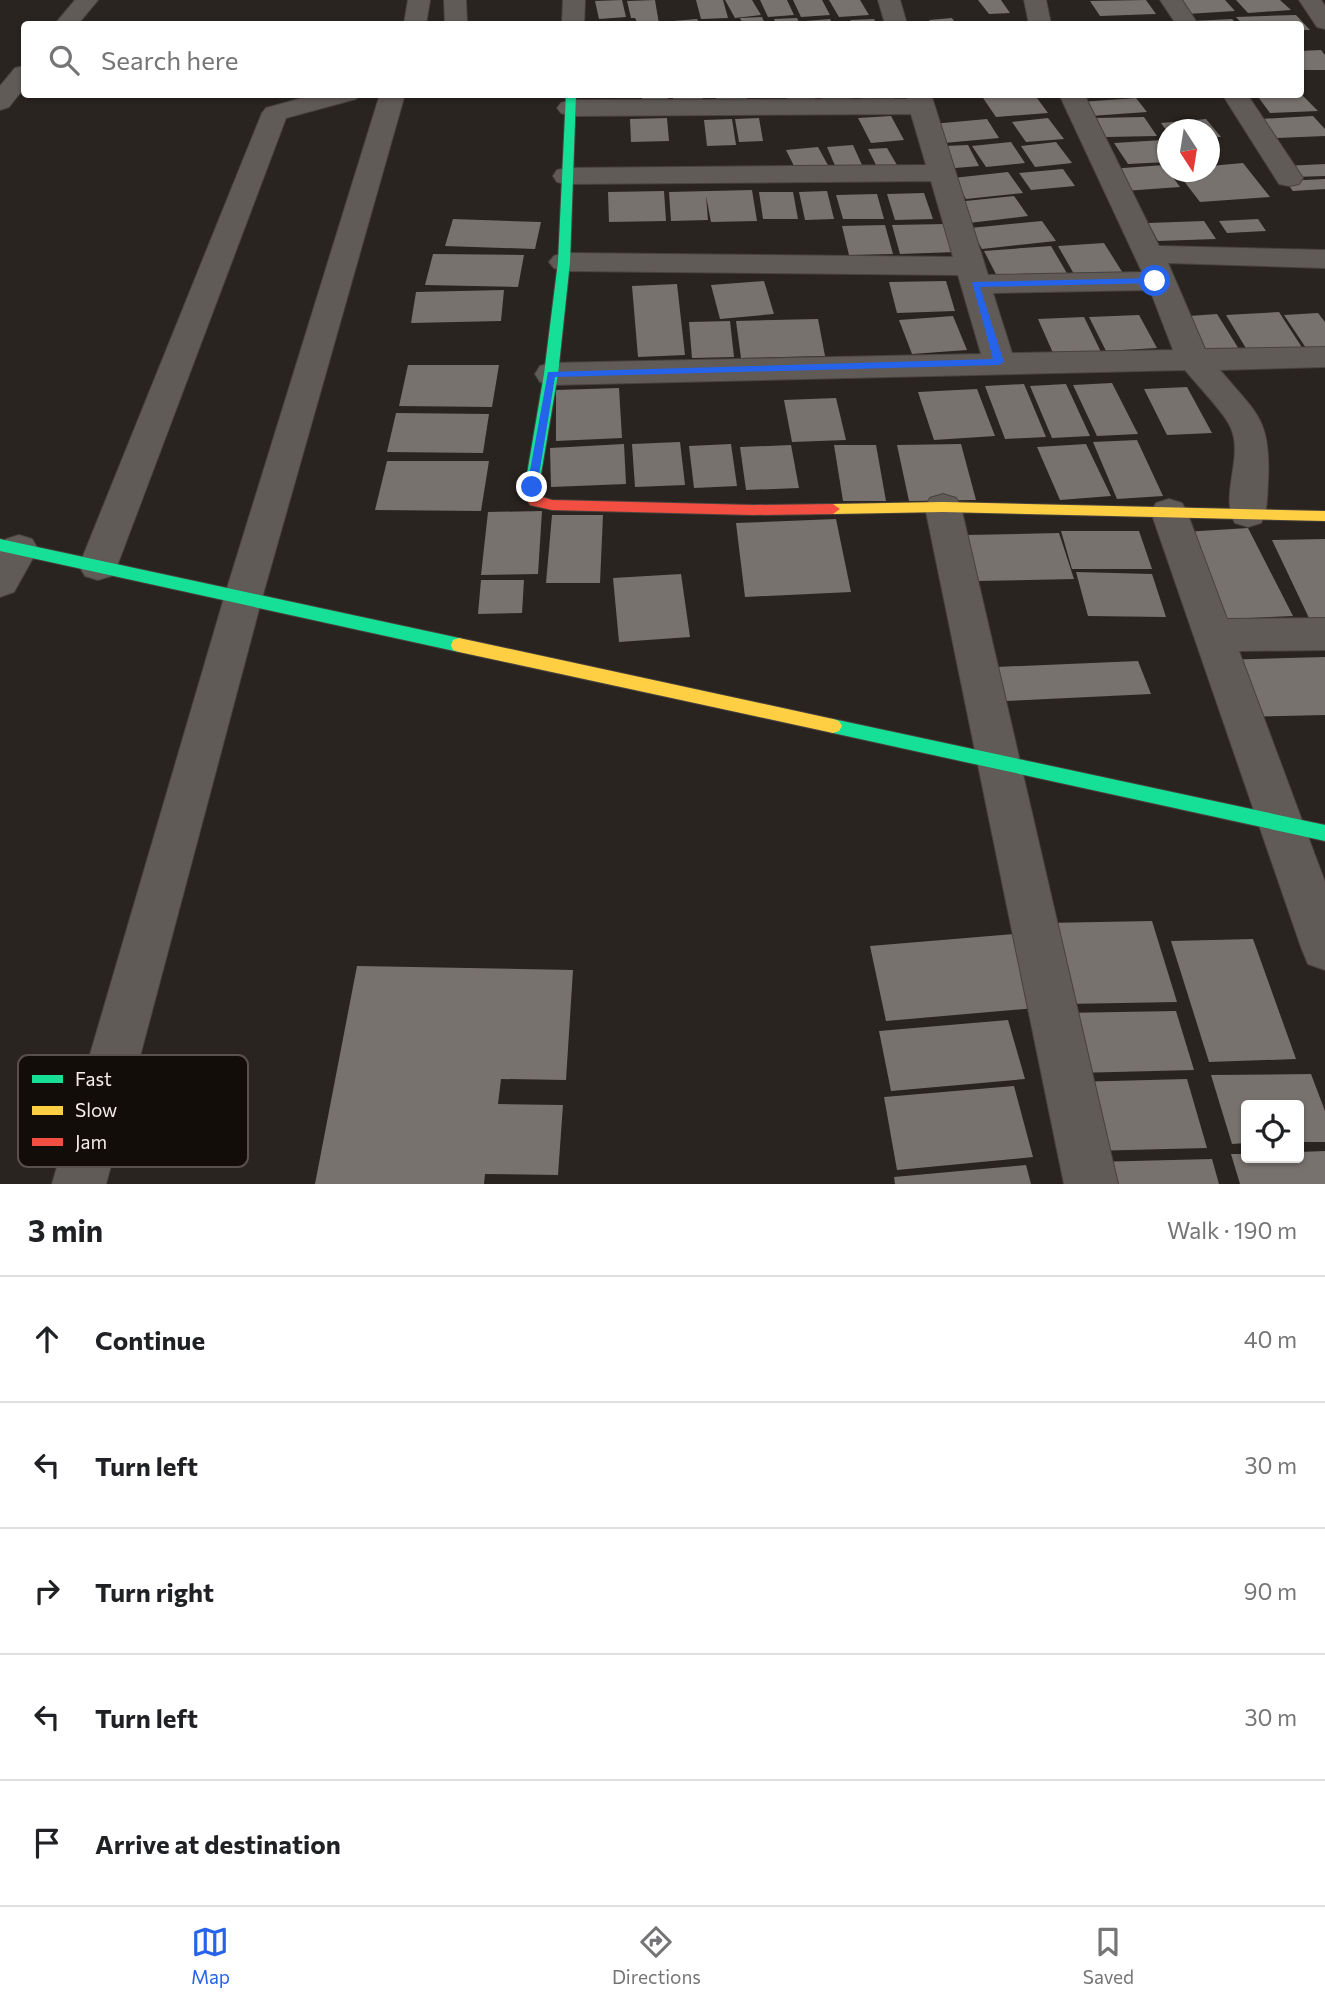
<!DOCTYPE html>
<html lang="en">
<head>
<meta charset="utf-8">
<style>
	body { margin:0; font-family:Commissioner,sans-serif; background:#f6f6f6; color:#202124 }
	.controls { position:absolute; right:21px; bottom:21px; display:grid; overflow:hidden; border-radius:7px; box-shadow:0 2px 5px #0004 }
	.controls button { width:63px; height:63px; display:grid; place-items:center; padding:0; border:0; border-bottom:2px solid #e0e0e0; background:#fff; color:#202124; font:35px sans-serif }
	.compass { position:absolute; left:1157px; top:119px; width:63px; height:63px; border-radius:50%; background:#fff; box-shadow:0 2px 5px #0004; rotate:168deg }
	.stop { position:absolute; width:21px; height:21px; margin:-16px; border:5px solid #2563eb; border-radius:50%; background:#fff }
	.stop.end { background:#2563eb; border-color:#fff; box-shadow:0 2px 7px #0008 }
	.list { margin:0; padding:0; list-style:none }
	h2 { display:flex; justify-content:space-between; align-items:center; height:91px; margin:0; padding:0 28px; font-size:30px }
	h2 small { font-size:23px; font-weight:400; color:#757577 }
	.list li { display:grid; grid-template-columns:46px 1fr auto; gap:21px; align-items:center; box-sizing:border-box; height:126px; padding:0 28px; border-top:2px solid #e0e0e0 }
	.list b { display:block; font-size:26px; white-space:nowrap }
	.list em { font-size:23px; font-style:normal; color:#757577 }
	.icon { flex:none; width:38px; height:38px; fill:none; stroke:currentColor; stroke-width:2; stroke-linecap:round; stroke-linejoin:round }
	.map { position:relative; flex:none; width:1325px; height:1184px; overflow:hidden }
	.search { position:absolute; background:#fff; box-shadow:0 2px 5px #0004; left:21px; right:21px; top:21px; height:77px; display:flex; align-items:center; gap:18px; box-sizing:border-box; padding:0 24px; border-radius:7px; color:#757577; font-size:26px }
	.sheet { height:721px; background:#fff }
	nav { display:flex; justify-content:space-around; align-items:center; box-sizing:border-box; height:98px; border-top:2px solid #e0e0e0; background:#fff; font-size:19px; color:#757577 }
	nav a { display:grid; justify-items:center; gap:4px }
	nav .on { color:#2563eb }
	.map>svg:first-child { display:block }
	.building { fill:#78726e }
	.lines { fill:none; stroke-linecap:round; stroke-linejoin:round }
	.street-casing { stroke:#48423e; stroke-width:2 }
	.fast-casing { stroke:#48423e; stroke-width:2 }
	.slow-casing { stroke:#48423e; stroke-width:2 }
	.jam-casing { stroke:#48423e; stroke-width:2 }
	.street { fill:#615b58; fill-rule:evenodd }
	.fast { fill:#16e098; fill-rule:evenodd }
	.slow { fill:#ffcf43; fill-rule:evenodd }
	.jam { fill:#f24e42; fill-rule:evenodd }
	.route { fill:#2563eb }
	.key { fill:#130d0a; stroke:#57504d; stroke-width:2 }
	.key-label { font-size:19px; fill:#f6eee8 }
</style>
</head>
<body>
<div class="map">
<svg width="1325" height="1184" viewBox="0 0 1325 1184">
	<rect width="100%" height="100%" fill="#2a2420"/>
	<g class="building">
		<polygon points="622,0 626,17 599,19 595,1"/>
		<polygon points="655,0 659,24 638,24 635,18 631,18 627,1"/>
		<polygon points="696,0 723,0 728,18 701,19"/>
		<polygon points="725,0 752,0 761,15 735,18"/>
		<polygon points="760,0 787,0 794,15 768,17"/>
		<polygon points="793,0 822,0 830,15 801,17"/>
		<polygon points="829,0 860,0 869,15 839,17"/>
		<polygon points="978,0 1001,0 1010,13 989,14"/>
		<polygon points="1146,0 1156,14 1100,16 1090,1"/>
		<polygon points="1176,0 1225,0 1235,11 1187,14"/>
		<polygon points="1236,0 1280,0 1291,10 1248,13"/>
		<polygon points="1296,15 1310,30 1300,30 1300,24 1242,24 1236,17"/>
		<polygon points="762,17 765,24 743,24 740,18"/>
		<polygon points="797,18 800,24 776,24 774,19"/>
		<polygon points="952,18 956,24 932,24 929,20"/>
		<polygon points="697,19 700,24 675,24 673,21"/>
		<polygon points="830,19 833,24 807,24 805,21"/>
		<polygon points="874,19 877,24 853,24 850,20"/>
		<polygon points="1232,19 1237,24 1194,24 1191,21"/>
		<polygon points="1321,50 1325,55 1325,70 1300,70 1300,51"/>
		<polygon points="1300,93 1318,111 1270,113 1256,94"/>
		<rect x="642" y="94" width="26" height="6"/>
		<polygon points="673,94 702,94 703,99 673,99"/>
		<polygon points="715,94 746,94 747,100 716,100"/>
		<polygon points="786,94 814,94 815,99 787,99"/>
		<polygon points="820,94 850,94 852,99 822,99"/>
		<polygon points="860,94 893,94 895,100 862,101"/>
		<polygon points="1034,94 1048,113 996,117 983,98"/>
		<polygon points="1136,98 1147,112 1091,116 1080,102"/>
		<polygon points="891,116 904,140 871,143 858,118"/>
		<polygon points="1313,116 1325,129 1325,136 1277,138 1260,119"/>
		<polygon points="1144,117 1157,136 1106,137 1095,118"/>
		<polygon points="667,118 669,141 631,142 630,119"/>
		<polygon points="759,118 763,141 739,142 735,119"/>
		<polygon points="1048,118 1064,139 1026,142 1012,122"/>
		<polygon points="732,119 736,145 707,146 704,120"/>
		<polygon points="987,119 999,138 944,143 932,124"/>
		<polygon points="1206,119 1221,137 1210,137 1210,130 1166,130 1161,123"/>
		<polygon points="1163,140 1168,146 1168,162 1128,164 1114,143"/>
		<polygon points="1011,142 1025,163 986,167 972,146"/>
		<polygon points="1056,142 1072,163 1035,167 1021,146"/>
		<polygon points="853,145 862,165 836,168 827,147"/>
		<polygon points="968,145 979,166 955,168 944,146"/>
		<polygon points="818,147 830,169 797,172 786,150"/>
		<polygon points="887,148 897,165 877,167 868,149"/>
		<polygon points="1243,163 1270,197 1200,202 1177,172 1210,172 1210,166"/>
		<polygon points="1325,164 1325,176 1294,177 1285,166"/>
		<polygon points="1164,165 1180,187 1124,191 1110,169"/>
		<polygon points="1063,169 1075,186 1031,190 1019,173"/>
		<polygon points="1008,172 1023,193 966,199 953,178"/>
		<polygon points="1325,179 1325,189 1293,191 1285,181"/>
		<polygon points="752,190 757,221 711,222 706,196 708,220 671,221 669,192"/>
		<polygon points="664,191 666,221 609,222 608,192"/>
		<polygon points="827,191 834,219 805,220 799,192"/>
		<polygon points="759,192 793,192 798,219 763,219"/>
		<polygon points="924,193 933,219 895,220 887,194"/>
		<polygon points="877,194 884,219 843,219 836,195"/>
		<polygon points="1014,196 1028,216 969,223 956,202"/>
		<polygon points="453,219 541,222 535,249 445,246"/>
		<polygon points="1258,219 1266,231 1227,233 1219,221"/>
		<polygon points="1042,221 1056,241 982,249 970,228"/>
		<polygon points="1204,221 1216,239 1158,241 1148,223"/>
		<polygon points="946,224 956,252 900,254 892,225"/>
		<polygon points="885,225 893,254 849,255 842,226"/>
		<polygon points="1104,243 1126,278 1078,281 1058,246"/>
		<polygon points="1051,246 1068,275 999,280 984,251"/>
		<polygon points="433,254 524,255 518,287 425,285"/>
		<polygon points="764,281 774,314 720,319 711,285"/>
		<polygon points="946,281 955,311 897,313 889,282"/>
		<polygon points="677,284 685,355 638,357 632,286"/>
		<polygon points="504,290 501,321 411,323 416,292"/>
		<polygon points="1279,312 1305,352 1250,355 1226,315"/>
		<polygon points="1318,313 1325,322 1325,353 1310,354 1284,315"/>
		<polygon points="1217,314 1242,354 1198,356 1175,317"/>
		<polygon points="1139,315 1157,348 1106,351 1089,317"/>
		<polygon points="953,316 967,350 912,354 899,320"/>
		<polygon points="1084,317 1101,352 1053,353 1038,319"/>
		<polygon points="818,319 825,356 741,358 736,321"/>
		<polygon points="730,321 734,357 692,358 689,322"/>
		<polygon points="408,365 499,365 492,407 399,406"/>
		<polygon points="1112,383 1138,434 1097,436 1073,385"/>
		<polygon points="1024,384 1046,437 1005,439 985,386"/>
		<polygon points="1066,384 1090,436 1052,438 1030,386"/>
		<polygon points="1187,387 1212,433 1167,435 1144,389"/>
		<polygon points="619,388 622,438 556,441 556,390"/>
		<polygon points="977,389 995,436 934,440 918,392"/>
		<polygon points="836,398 846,440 792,442 784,400"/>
		<polygon points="396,413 489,414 483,453 387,452"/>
		<polygon points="1137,440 1163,496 1117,499 1093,442"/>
		<polygon points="680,442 685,485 635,487 632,444"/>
		<polygon points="624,444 626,484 551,487 550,448"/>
		<polygon points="731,444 737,486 694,488 689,446"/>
		<polygon points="961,444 976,500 909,501 897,445"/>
		<polygon points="1086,444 1111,496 1060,500 1037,447"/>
		<polygon points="791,445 799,488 746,490 740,447"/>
		<polygon points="834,445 876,445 886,501 843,501"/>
		<polygon points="387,461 489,461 481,511 375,510"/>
		<polygon points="542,511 538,574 481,575 488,512"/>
		<polygon points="552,515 603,515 600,583 546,583"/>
		<polygon points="836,519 851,592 745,597 736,523"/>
		<polygon points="1248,528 1293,616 1208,620 1168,533"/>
		<polygon points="1061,531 1139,531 1152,569 1072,569"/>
		<polygon points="1059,533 1074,579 977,581 966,535"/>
		<polygon points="1325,539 1325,618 1309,618 1272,540"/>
		<polygon points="1076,572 1152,574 1166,617 1088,616"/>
		<polygon points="681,574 690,637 619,642 613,578"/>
		<polygon points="481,580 524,580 522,613 478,614"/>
		<polygon points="1325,657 1325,715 1242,717 1217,660"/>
		<polygon points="1138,661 1151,694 1006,701 996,667"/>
		<polygon points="1152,921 1177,1002 1065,1004 1045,923"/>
		<polygon points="1014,934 1036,1008 886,1021 870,946"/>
		<polygon points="1253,939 1296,1059 1209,1062 1171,941"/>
		<polygon points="357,966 573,970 566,1080 501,1079 498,1104 563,1105 558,1175 485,1174 484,1184 315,1184"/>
		<polygon points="1176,1011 1194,1070 1075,1073 1061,1013"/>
		<polygon points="1008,1020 1025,1079 891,1091 879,1031"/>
		<polygon points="1311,1074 1325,1111 1325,1142 1299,1142 1299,1105 1246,1105 1246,1143 1232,1144 1211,1075"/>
		<polygon points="1187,1079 1207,1148 1089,1151 1072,1082"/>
		<polygon points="1014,1086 1033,1157 897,1170 884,1097"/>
		<polygon points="1325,1151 1325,1184 1240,1184 1231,1154 1246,1154 1246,1158 1299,1158 1299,1152"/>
		<polygon points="1212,1159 1219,1184 1098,1184 1093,1162"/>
		<polygon points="1026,1165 1031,1184 895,1184 894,1177"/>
	</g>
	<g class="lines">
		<defs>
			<g id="street">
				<polygon points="75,0 98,0 78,24 55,24"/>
				<polygon points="408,0 430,0 426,24 404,24"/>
				<polygon points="444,0 466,0 467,24 445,24"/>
				<polygon points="563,0 585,0 584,24 562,24"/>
				<polygon points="878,0 900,0 907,24 885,24"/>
				<polygon points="1024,0 1046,0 1051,24 1029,24"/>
				<polygon points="1160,0 1182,0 1198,24 1176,24"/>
				<polygon points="1299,0 1321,0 1325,6 1325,29 1317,27"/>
				<polygon points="24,66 24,88 9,107 0,110 0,86 15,68"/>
				<polygon points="316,94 359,94 356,99 286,118 117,566 111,576 98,580 85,576 79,566 262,113 266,108"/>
				<polygon points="380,94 405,94 262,598 106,1184 52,1184 224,598"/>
				<path d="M906,94H931L988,275L1142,272L1059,94H1084L1159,246L1325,250V268L1168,263L1205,349L1325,347V367L1220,370C1257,414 1271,419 1268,481C1267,496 1268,510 1261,523L1248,527L1235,523C1219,495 1245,456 1230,426C1223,411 1197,385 1185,370L551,385L540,382L535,374L540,366L551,363L981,354L958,275L564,271L554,268L549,262L554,256L564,253L953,257L931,181L567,184L557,182L553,176L557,170L567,168L926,165L911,114L570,116L561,113L557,108L561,103L570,100L907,99ZM1150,290L1173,350L1012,353L993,293Z"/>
				<polygon points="1222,94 1247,94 1303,178 1299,184 1289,186 1279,184"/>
				<polygon points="943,494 956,498 961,507 1118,1184 1064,1184 925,507 930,498"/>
				<polygon points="1169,499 1182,503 1187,512 1227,619 1325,618 1325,650 1239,651 1325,882 1325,970 1308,964 1301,947 1151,512 1156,503"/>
				<polygon points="19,535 32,539 38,549 14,592 0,597 0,549 6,539"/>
			</g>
			<g id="fast">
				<polygon points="566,94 576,94 570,262 558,374 541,474 534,479 527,474 544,374 558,262"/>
				<polygon points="0,539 459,638 465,640 467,645 465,650 459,652 0,551"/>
				<polygon points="833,719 1325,825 1325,841 833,733 827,731 824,726 827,721"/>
			</g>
			<g id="slow">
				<polygon points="943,502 1325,511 1325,521 943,512 833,514 826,509 833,504"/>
				<polygon points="459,638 833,719 839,721 842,726 839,731 833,733 459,652 453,650 451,645 453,640"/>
			</g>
			<path id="jam" d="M534,469L541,474L539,487L542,497L552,500L753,505L833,504L840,509L833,514L753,515L552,510L530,505C524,495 525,485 527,474Z"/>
		</defs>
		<use href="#street" class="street-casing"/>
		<use href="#fast" class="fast-casing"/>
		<use href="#slow" class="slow-casing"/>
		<use href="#jam" class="jam-casing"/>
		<use href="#street" class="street"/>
		<use href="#fast" class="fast"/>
		<use href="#slow" class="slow"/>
		<use href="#jam" class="jam"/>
	</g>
	<polygon class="route" points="1155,278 1158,279 1158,283 980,287 1004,362 999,365 555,377 537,487 532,491 527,487 548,372 993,359 972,282"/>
	<rect x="18" y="1055" width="230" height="112" rx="10" class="key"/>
	<rect x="32" y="1075" width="31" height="8" fill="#16e098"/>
	<rect x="32" y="1106" width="31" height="9" fill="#ffcf43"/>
	<rect x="32" y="1138" width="31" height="8" fill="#f24e42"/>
	<g class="key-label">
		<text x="75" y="1086">Fast</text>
		<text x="75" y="1117">Slow</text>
		<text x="75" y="1149">Jam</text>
	</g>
</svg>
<div class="controls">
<button><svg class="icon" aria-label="locate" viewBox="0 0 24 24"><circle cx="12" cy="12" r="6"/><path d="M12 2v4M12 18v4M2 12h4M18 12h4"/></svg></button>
</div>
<svg class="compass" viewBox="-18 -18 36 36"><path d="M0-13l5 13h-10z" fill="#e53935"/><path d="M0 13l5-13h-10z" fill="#757577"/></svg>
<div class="stop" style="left:1155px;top:281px"></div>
<div class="stop end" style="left:532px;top:487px"></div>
<div class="search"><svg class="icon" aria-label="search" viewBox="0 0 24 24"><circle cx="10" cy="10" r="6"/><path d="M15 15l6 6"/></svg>Search here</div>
</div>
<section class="sheet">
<h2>3 min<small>Walk · 190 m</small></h2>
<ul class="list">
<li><svg class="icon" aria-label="ahead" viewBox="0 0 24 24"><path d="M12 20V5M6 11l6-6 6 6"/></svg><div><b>Continue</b></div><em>40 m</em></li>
<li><svg class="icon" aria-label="left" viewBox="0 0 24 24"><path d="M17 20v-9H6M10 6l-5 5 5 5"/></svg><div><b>Turn left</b></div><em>30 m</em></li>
<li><svg class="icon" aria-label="right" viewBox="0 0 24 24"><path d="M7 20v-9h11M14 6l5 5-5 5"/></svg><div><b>Turn right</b></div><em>90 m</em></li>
<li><svg class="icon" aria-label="left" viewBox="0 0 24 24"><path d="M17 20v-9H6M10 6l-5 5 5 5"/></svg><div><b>Turn left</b></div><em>30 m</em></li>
<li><svg class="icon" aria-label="arrive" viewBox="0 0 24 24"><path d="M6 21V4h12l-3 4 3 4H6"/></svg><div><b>Arrive at destination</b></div></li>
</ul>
</section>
<nav>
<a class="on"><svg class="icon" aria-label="map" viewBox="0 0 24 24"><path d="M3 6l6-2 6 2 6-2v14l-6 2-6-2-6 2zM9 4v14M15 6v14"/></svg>Map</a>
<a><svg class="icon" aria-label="directions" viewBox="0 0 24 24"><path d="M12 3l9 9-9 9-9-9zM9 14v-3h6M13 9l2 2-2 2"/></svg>Directions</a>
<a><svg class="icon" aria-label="saved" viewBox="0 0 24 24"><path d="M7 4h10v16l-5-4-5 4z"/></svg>Saved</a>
</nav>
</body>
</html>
